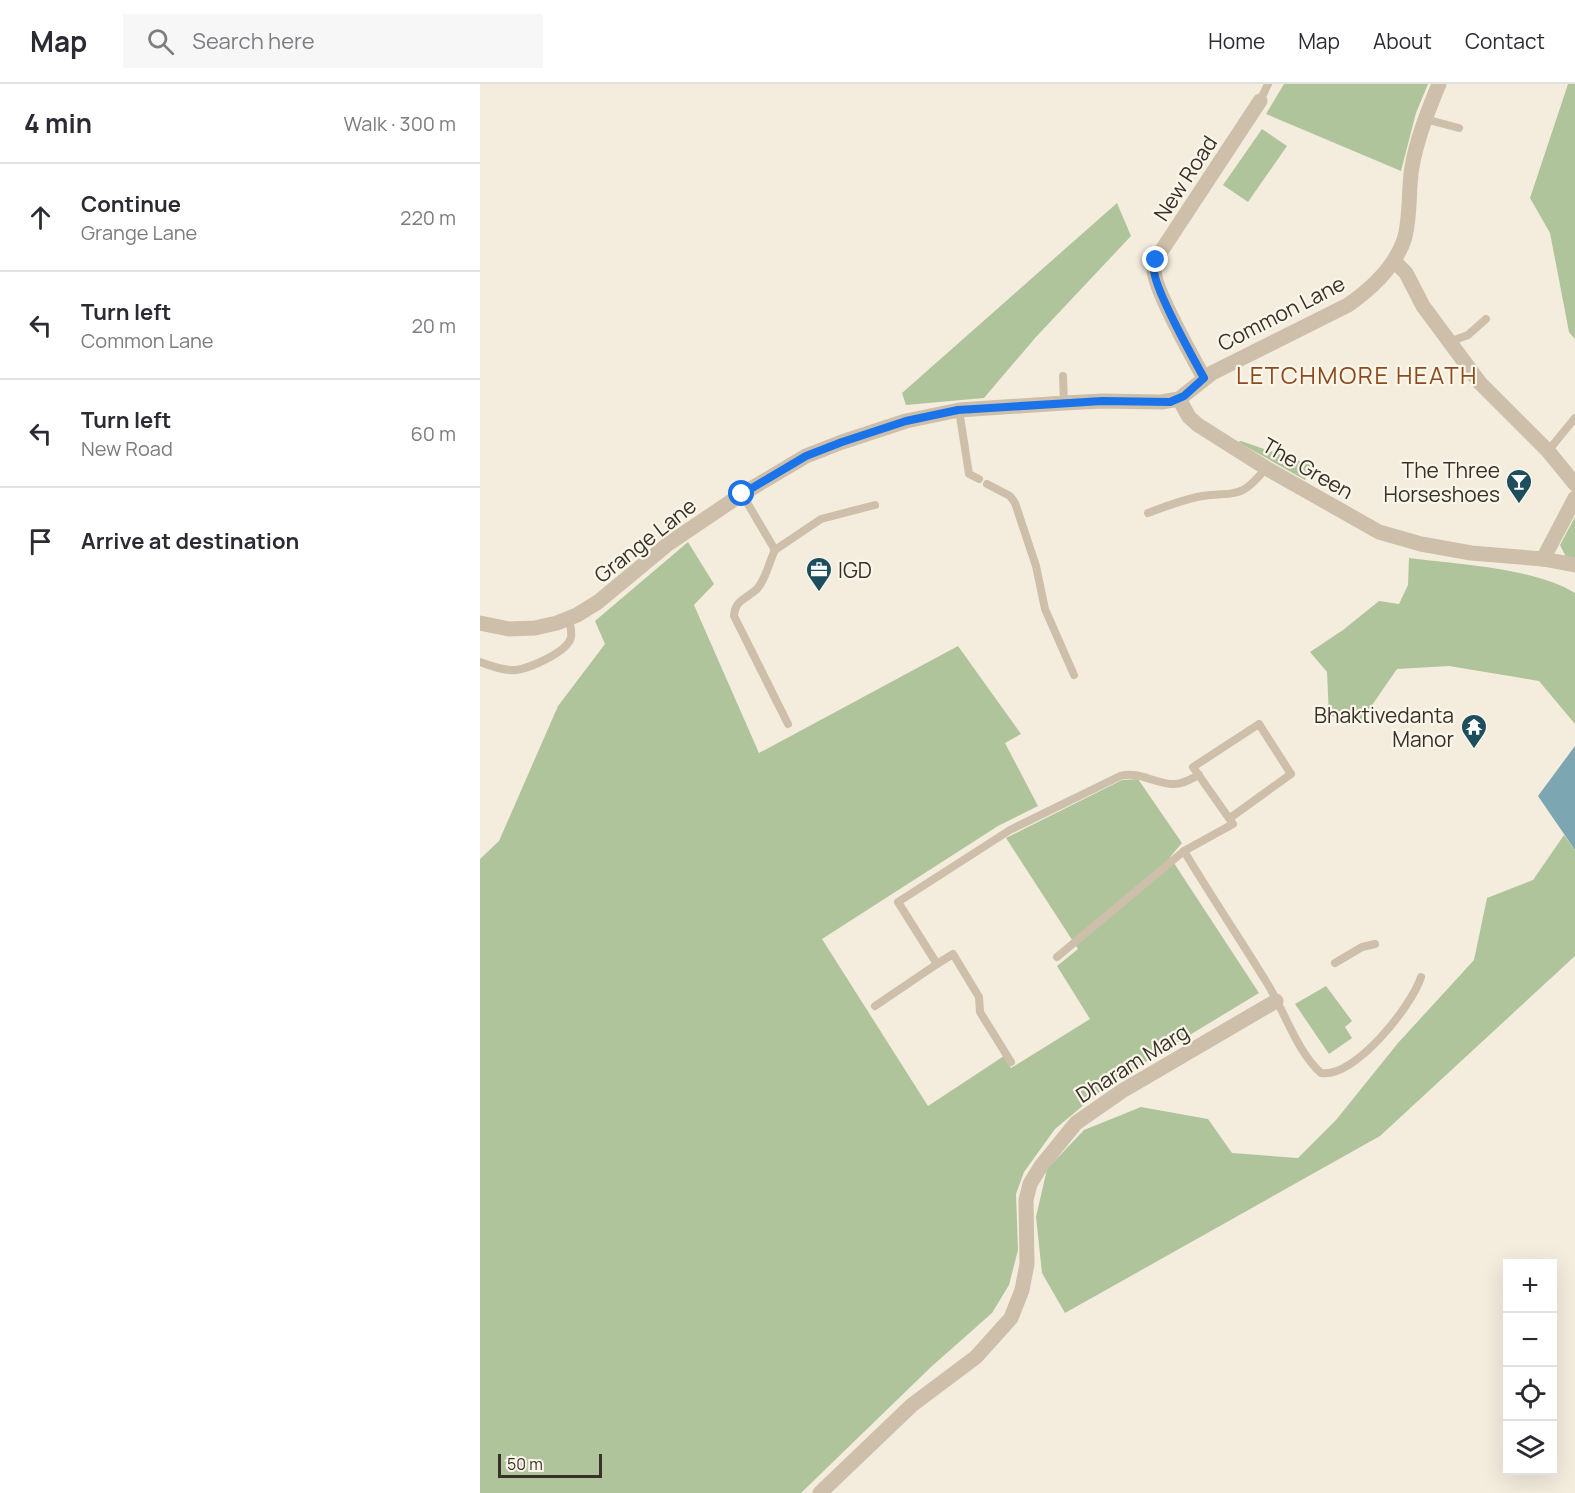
<!DOCTYPE html>
<html lang="en">
<head>
<meta charset="utf-8">
<style>
	body { margin:0; font-family:Manrope,sans-serif; background:#f7f7f7; color:#2b2b33 }
	.controls { position:absolute; right:18px; bottom:18px; display:grid; overflow:hidden; border-radius:0px; box-shadow:0 6px 24px #0002 }
	.controls button { width:54px; height:54px; display:grid; place-items:center; padding:0; border:0; border-bottom:2px solid #e1e1e2; background:#fff; color:#2b2b33; font:30px sans-serif }
	.scale { position:absolute; left:18px; bottom:15px; width:104px; box-sizing:border-box; padding-left:6px; border:3px solid #393129; border-top:0; font-size:16px; line-height:21px; white-space:nowrap; color:#393129; -webkit-text-stroke:4px #fbf6ea; paint-order:stroke }
	.stop { position:absolute; width:18px; height:18px; margin:-14px; border:4px solid #1a73e8; border-radius:50%; background:#fff }
	.stop.end { background:#1a73e8; border-color:#fff; box-shadow:0 2px 6px #0008 }
	.list { margin:0; padding:0; list-style:none }
	h2 { display:flex; justify-content:space-between; align-items:center; height:78px; margin:0; padding:0 24px; font-size:26px }
	h2 small { font-size:20px; font-weight:400; color:#7c7c81 }
	.list li { display:grid; grid-template-columns:39px 1fr auto; gap:18px; align-items:center; box-sizing:border-box; height:108px; padding:0 24px; border-top:2px solid #e1e1e2 }
	.list b { display:block; font-size:22px; white-space:nowrap }
	.list p { margin:0; font-size:20px; white-space:nowrap; color:#7c7c81 }
	.list em { font-size:20px; font-style:normal; color:#7c7c81 }
	.icon { flex:none; width:33px; height:33px; fill:none; stroke:currentColor; stroke-width:2; stroke-linecap:round; stroke-linejoin:round }
	.map { position:relative; flex:none; width:1095px; height:1409px; overflow:hidden }
	header { display:flex; align-items:center; gap:36px; box-sizing:border-box; height:84px; padding:0 30px; background:#fff; border-bottom:2px solid #e1e1e2 }
	header strong { font-size:28px }
	nav { display:flex; gap:33px; margin-inline-start:auto; font-size:21px }
	.search { width:420px; height:54px; background:#f7f7f7; display:flex; align-items:center; gap:15px; box-sizing:border-box; padding:0 21px; border-radius:0px; color:#7c7c81; font-size:22px }
	main { display:flex }
	aside { flex:1; background:#fff }
	.map>svg:first-child { display:block }
	.green { fill:#b0c49c }
	.water { fill:#7ba6b2 }
	.lines { fill:none; stroke-linecap:round; stroke-linejoin:round }
	.service { stroke:#cdbfa9; stroke-width:8 }
	.minor { stroke:#cdbfa9; stroke-width:15 }
	.tertiary { stroke:#cdbfa9; stroke-width:15 }
	.route { stroke:#1a73e8; stroke-width:8 }
	.labels { text-anchor:middle; dominant-baseline:central; stroke-width:4.5; stroke-linejoin:round; paint-order:stroke }
	.street-label { font-size:21px; fill:#393129; stroke:#fbf6ea }
	.poi-label { font-size:21px; fill:#393129; stroke:#fbf6ea; text-anchor:end }
	.quarter-label { font-size:24px; letter-spacing:1.5px; fill:#8c4b1e; stroke:#fbf6ea }
</style>
</head>
<body>
<header>
<strong>Map</strong>
<div class="search"><svg class="icon" aria-label="search" viewBox="0 0 24 24"><circle cx="10" cy="10" r="6"/><path d="M15 15l6 6"/></svg>Search here</div>
<nav><a>Home</a><a>Map</a><a>About</a><a>Contact</a></nav>
</header>
<main>
<aside>
<h2>4 min<small>Walk · 300 m</small></h2>
<ul class="list">
<li><svg class="icon" aria-label="ahead" viewBox="0 0 24 24"><path d="M12 20V5M6 11l6-6 6 6"/></svg><div><b>Continue</b><p>Grange Lane</p></div><em>220 m</em></li>
<li><svg class="icon" aria-label="left" viewBox="0 0 24 24"><path d="M17 20v-9H6M10 6l-5 5 5 5"/></svg><div><b>Turn left</b><p>Common Lane</p></div><em>20 m</em></li>
<li><svg class="icon" aria-label="left" viewBox="0 0 24 24"><path d="M17 20v-9H6M10 6l-5 5 5 5"/></svg><div><b>Turn left</b><p>New Road</p></div><em>60 m</em></li>
<li><svg class="icon" aria-label="arrive" viewBox="0 0 24 24"><path d="M6 21V4h12l-3 4 3 4H6"/></svg><div><b>Arrive at destination</b></div></li>
</ul>
</aside>
<div class="map">
<svg width="1095" height="1409" viewBox="0 0 1095 1409">
	<rect width="100%" height="100%" fill="#f4edde"/>
	<g class="green">
		<polygon points="804,0 948,0 936,29 921,87 786,30"/>
		<polygon points="1088,0 1095,0 1095,255 1089,248 1070,149 1050,114"/>
		<polygon points="782,45 807,62 768,118 743,101"/>
		<polygon points="637,119 651,152 556,253 504,314 426,321 422,309"/>
		<polygon points="761,357 831,381 825,396 758,358"/>
		<polygon points="1095,433 1095,476 1086,473 1080,461"/>
		<polygon points="208,458 234,500 214,521 279,669 478,562 541,650 525,659 558,722 518,742 342,855 448,1022 524,972 531,984 610,935 577,882 598,865 526,754 642,696 658,695 702,759 690,773 779,909 629,1000 575,1045 544,1088 536,1110 538,1166 529,1201 512,1229 451,1283 321,1409 0,1409 0,775 19,757 78,622 125,560 115,537"/>
		<path d="M929,474C976,480 1055,484 1095,509V640L1059,597L969,582L917,585L881,637L849,632L847,588L830,568L863,546L899,517L919,520L928,501Z"/>
		<polygon points="1084,751 1095,766 1095,872 900,1052 585,1229 562,1189 556,1133 567,1085 604,1046 661,1023 728,1035 752,1069 818,1074 856,1036 918,959 994,876 1007,814 1053,796"/>
		<polygon points="846,902 872,937 865,943 872,954 849,970 815,920"/>
	</g>
	<polygon class="water" points="1095,662 1095,766 1058,712"/>
	<g class="lines">
		<g class="service">
			<polyline points="780,17 788,0"/>
			<polyline points="945,35 979,44"/>
			<polyline points="969,258 988,251 1006,235"/>
			<polyline points="583,292 584,319"/>
			<polyline points="479,326 489,390 499,395"/>
			<polyline points="1068,367 1095,334"/>
			<polyline points="507,400 530,412 535,419 556,482 565,525 594,591"/>
			<path d="M262,410L295,466C289,478 286,495 277,505C266,515 255,516 254,532L308,640"/>
			<path d="M668,429C684,423 699,417 717,413C754,406 758,419 786,384"/>
			<polyline points="295,466 341,435 395,421"/>
			<path d="M0,578C11,582 24,587 36,586C50,584 88,568 91,553C92,547 90,540 89,534"/>
			<path d="M750,734L811,690L779,640L713,683L753,740L704,767C731,812 760,855 787,899C804,926 817,968 841,989C874,995 932,922 941,893"/>
			<polyline points="577,873 704,767"/>
			<polyline points="855,879 882,863 895,860"/>
			<polyline points="457,880 473,870 499,913 500,928 531,978"/>
			<path d="M395,922L457,880L418,818L530,746L640,692C659,687 673,699 692,700C702,701 711,695 719,691"/>
		</g>
		<g class="minor">
			<polyline points="914,177 926,189 943,222 1000,299 1068,367 1095,400"/>
			<path d="M724,294C713,274 673,203 674,185C674,182 675,179 676,175L780,17"/>
			<path d="M699,315L732,289L868,221C891,205 915,182 924,156C931,134 928,105 932,83C937,54 948,27 959,0"/>
			<polyline points="1063,475 1095,414"/>
			<polyline points="340,1409 432,1321 496,1273 531,1234 542,1206 547,1180 546,1116 550,1100 561,1082 596,1039 642,1007 796,917"/>
		</g>
		<polyline class="tertiary" points="0,539 29,545 55,544 77,539 97,531 118,518 188,460 262,410 326,372 362,358 426,337 479,326 584,319 622,317 681,318 699,315 709,333 718,341 786,384 899,448 941,460 991,469 1063,475 1095,481"/>
	</g>
	<g class="lines">
		<path class="route" d="M262,410L326,372L362,358L426,337L478,326L622,317L690,318L704,312L724,294C713,274 673,203 674,185C674,182 676,179 676,176"/>
	</g>
	<defs>
		<symbol id="bar-pin" viewBox="-11 -11 22 30"><path d="M0 17L-7.5 6A9.5 9.5 0 1 1 7.5 6Z" fill="#1c4e5d" stroke="#fbf6ea"/><path d="M-6-5H6L.8 .8V4.5H3.5V6h-7V4.5H-.8V.8Z" fill="#fff"/></symbol>
		<symbol id="office-pin" viewBox="-11 -11 22 30"><path d="M0 17L-7.5 6A9.5 9.5 0 1 1 7.5 6Z" fill="#1c4e5d" stroke="#fbf6ea"/><path d="M-6-3h4V-5.5h4V-3h4V5H-6ZM-1-4.5V-3h2v-1.5ZM-6 0V1H6V0Z" fill="#fff"/></symbol>
		<symbol id="temple-pin" viewBox="-11 -11 22 30"><path d="M0 17L-7.5 6A9.5 9.5 0 1 1 7.5 6Z" fill="#1c4e5d" stroke="#fbf6ea"/><path d="M0-6L5-2H3V0L6.5 2.5H4V6H1.5V3h-3V6H-4V2.5H-6.5L-3 0V-2H-5Z" fill="#fff"/></symbol>
	</defs>
	<g fill-rule="evenodd">
		<use href="#bar-pin" x="1024" y="383" width="30" height="40"/>
		<use href="#office-pin" x="324" y="471" width="30" height="40"/>
		<use href="#temple-pin" x="979" y="628" width="30" height="40"/>
	</g>
	<g class="labels">
		<g class="street-label">
			<text transform="translate(705 94) rotate(-57)">New Road</text>
			<text transform="translate(801 229) rotate(-27)">Common Lane</text>
			<text transform="translate(828 384) rotate(30)">The Green</text>
			<text transform="translate(165 456) rotate(-38)">Grange Lane</text>
			<text transform="translate(652 979) rotate(-32)">Dharam Marg</text>
		</g>
		<g class="poi-label">
			<text x="1020" y="386">The Three<tspan x="1020" dy="24">Horseshoes</tspan></text>
			<text x="358" y="486" text-anchor="start">IGD</text>
			<text x="974" y="631">Bhaktivedanta<tspan x="974" dy="24">Manor</tspan></text>
		</g>
		<g class="quarter-label">
			<text x="877" y="290">LETCHMORE HEATH</text>
		</g>
	</g>
</svg>
<div class="controls">
<button>+</button>
<button>−</button>
<button><svg class="icon" aria-label="locate" viewBox="0 0 24 24"><circle cx="12" cy="12" r="6"/><path d="M12 2v4M12 18v4M2 12h4M18 12h4"/></svg></button>
<button><svg class="icon" aria-label="layers" viewBox="0 0 24 24"><path d="M12 4l9 5-9 5-9-5zM3 14l9 5 9-5"/></svg></button>
</div>
<div class="scale">50 m</div>
<div class="stop" style="left:262px;top:410px"></div>
<div class="stop end" style="left:676px;top:176px"></div>
</div>
</main>
</body>
</html>
